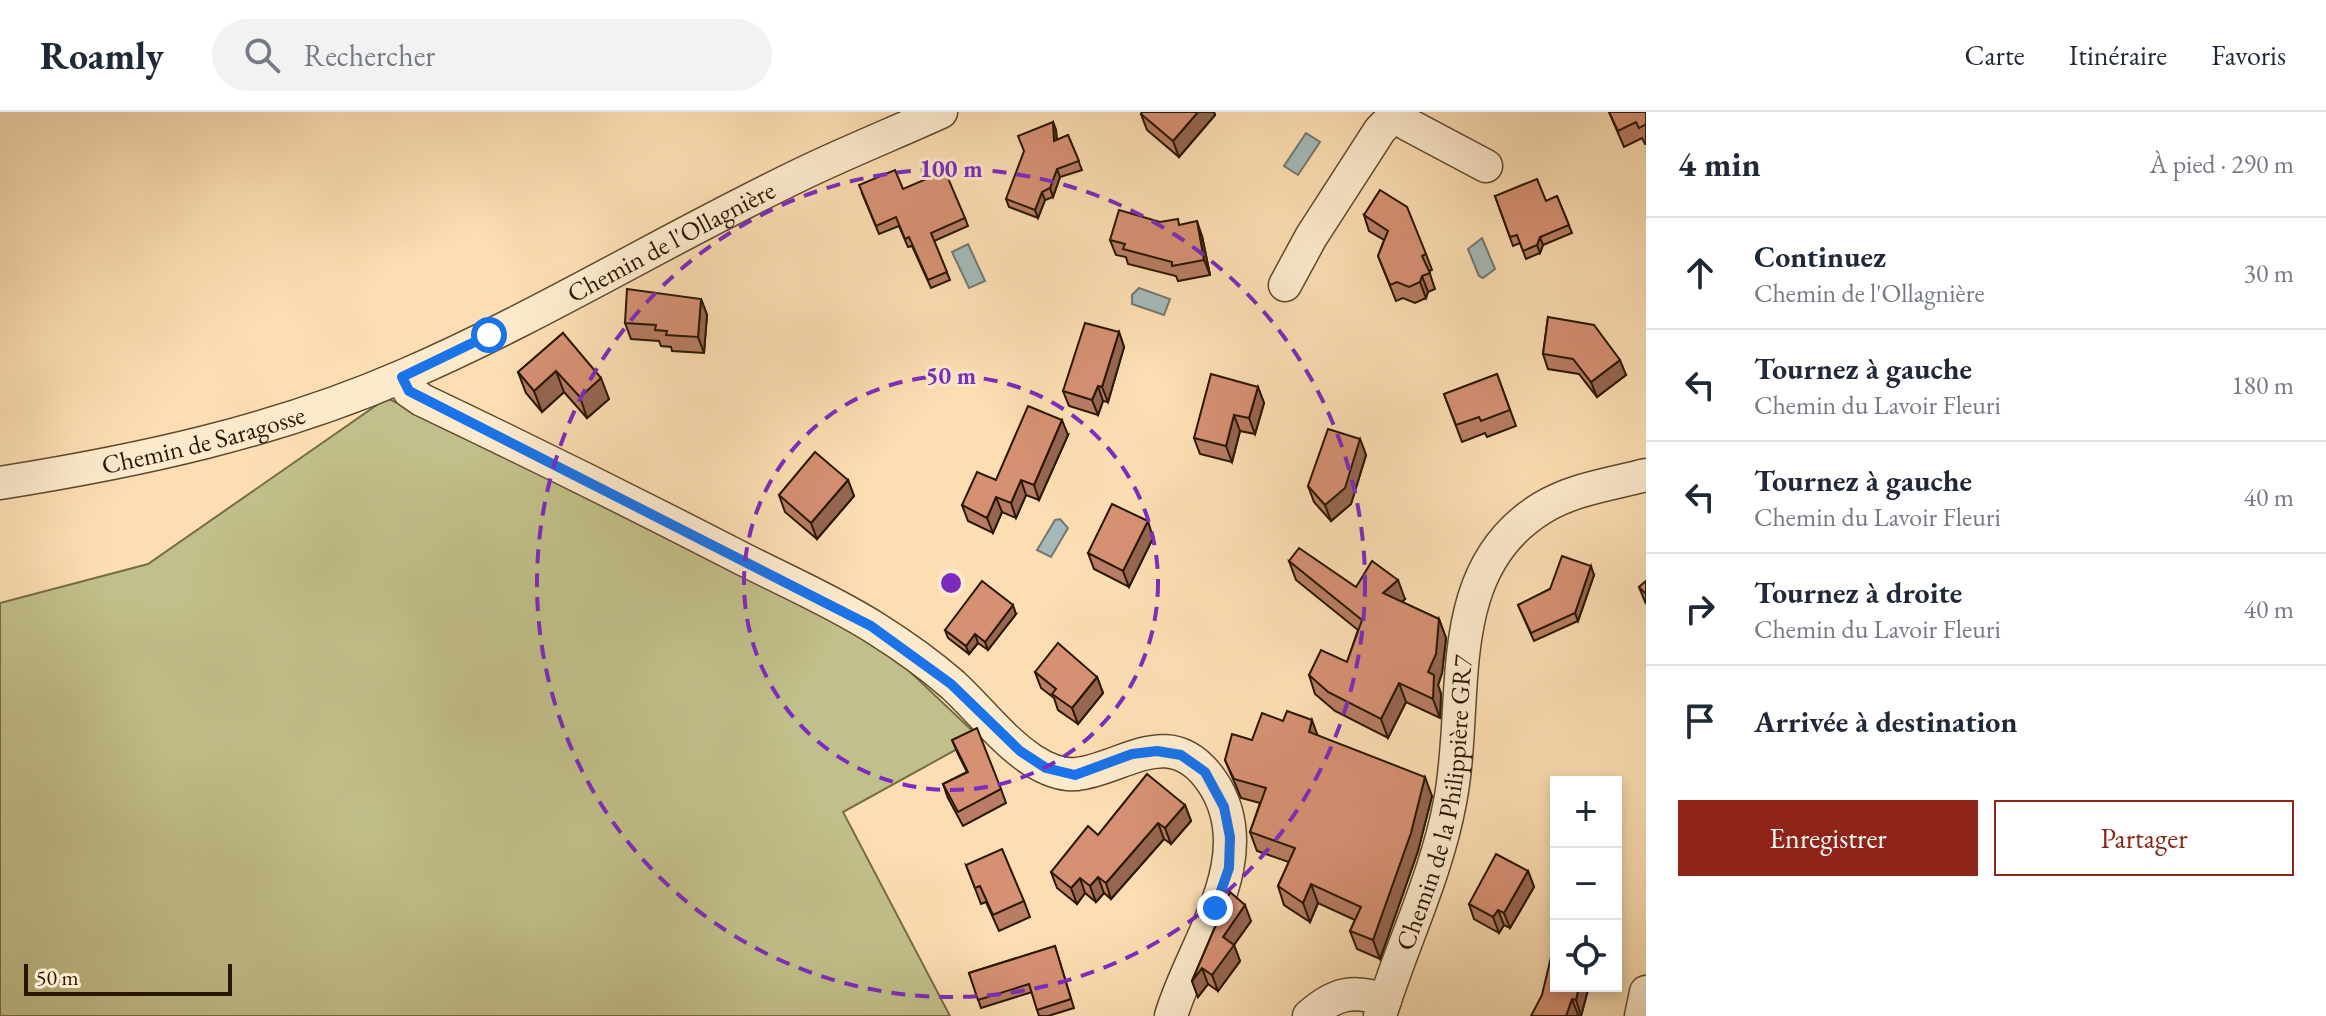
<!DOCTYPE html>
<html lang="fr">
<head>
<meta charset="utf-8">
<style>
	body { margin:0; font-family:"EB Garamond",serif; background:#f2f2f3; color:#1f2937 }
	.controls { position:absolute; right:24px; bottom:24px; display:grid; overflow:hidden; border-radius:0px; box-shadow:0 4px 12px #0003 }
	.controls button { width:72px; height:72px; display:grid; place-items:center; padding:0; border:0; border-bottom:2px solid #e0e1e3; background:#fff; color:#1f2937; font:40px sans-serif }
	.scale { position:absolute; left:24px; bottom:20px; width:208px; box-sizing:border-box; padding-left:8px; border:4px solid #2a1702; border-top:0; font-size:22px; line-height:28px; white-space:nowrap; color:#2a1702; -webkit-text-stroke:6px #fdeacd; paint-order:stroke }
	.stop { position:absolute; width:24px; height:24px; margin:-18px; border:6px solid #1a73e8; border-radius:50%; background:#fff }
	.stop.end { background:#1a73e8; border-color:#fff; box-shadow:0 2px 8px #0008 }
	.list { margin:0; padding:0; list-style:none }
	h2 { display:flex; justify-content:space-between; align-items:center; height:104px; margin:0; padding:0 32px; font-size:34px }
	h2 small { font-size:26px; font-weight:400; color:#747a83 }
	.list li { display:grid; grid-template-columns:52px 1fr auto; gap:24px; align-items:center; box-sizing:border-box; height:112px; padding:0 32px; border-top:2px solid #e0e1e3 }
	.list b { display:block; font-size:30px; white-space:nowrap }
	.list p { margin:0; font-size:26px; white-space:nowrap; color:#747a83 }
	.list em { font-size:26px; font-style:normal; color:#747a83 }
	.actions { display:flex; gap:16px; padding:24px 32px }
	.actions a { flex:1; padding:18px 0; border:2px solid #8f2418; border-radius:0px; text-align:center; font-size:28px; color:#8f2418 }
	.actions .main { background:#8f2418; color:#fff }
	.icon { flex:none; width:44px; height:44px; fill:none; stroke:currentColor; stroke-width:2; stroke-linecap:round; stroke-linejoin:round }
	.map { position:relative; flex:none; width:1646px; height:904px; overflow:hidden }
	header { display:flex; align-items:center; gap:48px; box-sizing:border-box; height:112px; padding:0 40px; background:#fff; border-bottom:2px solid #e0e1e3 }
	header strong { font-size:38px }
	nav { display:flex; gap:44px; margin-inline-start:auto; font-size:28px }
	.search { width:560px; height:72px; background:#f2f2f3; display:flex; align-items:center; gap:20px; box-sizing:border-box; padding:0 28px; border-radius:44px; color:#747a83; font-size:30px }
	main { display:flex }
	aside { flex:1; background:#fff }
	.map>svg:first-child { display:block }
	.green { fill:#c2c08a; stroke:#766c46; stroke-width:2 }
	.water { fill:#a4b9b8; stroke:#73786f; stroke-width:2 }
	.lines { fill:none; stroke-linecap:round; stroke-linejoin:round }
	.street-casing { stroke:#5e492e; stroke-width:35 }
	.street { stroke:#fdeacd; stroke-width:32 }
	.wall { fill:#b87d63; stroke:#2a1702; stroke-width:2 }
	.shaded-wall { fill:#966650; stroke:#2a1702; stroke-width:2 }
	.building { fill:#d69173; stroke:#2a1702; stroke-width:2 }
	.route { stroke:#1a73e8; stroke-width:10 }
	.ring { fill:none; stroke:#7b2cbf; stroke-width:4; stroke-dasharray:14 10 }
	.labels { text-anchor:middle; dominant-baseline:central; stroke-width:6; stroke-linejoin:round; paint-order:stroke }
	.street-label { font-size:26px; fill:#2a1702; stroke:#fdeacd }
	.centre { fill:#7b2cbf; stroke:#fdeacd; stroke-width:4 }
	.ring-label { font-size:24px; text-anchor:middle; font-weight:bold; fill:#7b2cbf; stroke:#fdeacd; stroke-width:6; stroke-linejoin:round; paint-order:stroke }
</style>
</head>
<body>
<header>
<strong>Roamly</strong>
<div class="search"><svg class="icon" aria-label="search" viewBox="0 0 24 24"><circle cx="10" cy="10" r="6"/><path d="M15 15l6 6"/></svg>Rechercher</div>
<nav><a>Carte</a><a>Itinéraire</a><a>Favoris</a></nav>
</header>
<main>
<div class="map">
<svg width="1646" height="904" viewBox="0 0 1646 904">
	<rect width="100%" height="100%" fill="#fcdeb2"/>
	<filter id="stains"><feTurbulence type="fractalNoise" baseFrequency=".0025" numOctaves="4"/><feColorMatrix values="0 0 0 0 .2 0 0 0 0 .09 0 0 0 0 .02 0 0 0 .5 -.17"/></filter>
	<radialGradient id="worn" r=".72"><stop offset=".6" stop-color="#630" stop-opacity="0"/><stop offset="1" stop-color="#630" stop-opacity=".3"/></radialGradient>
	<polygon class="green" points="387,286 868,520 979,625 843,700 950,904 0,904 0,491 148,452"/>
	<g class="water">
		<polygon points="1306,21 1320,30 1298,63 1284,54"/>
		<polygon points="1482,126 1495,157 1483,166 1479,164 1468,137"/>
		<polygon points="968,132 985,169 969,176 952,140"/>
		<polygon points="1139,176 1170,187 1164,203 1132,192 1132,183"/>
		<polygon points="1060,407 1068,416 1051,445 1037,438 1055,408"/>
	</g>
	<g class="lines">
		<defs>
			<g id="street">
				<polyline points="1394,0 1407,12 1486,54"/>
				<polyline points="1285,173 1311,125 1380,18 1395,3"/>
				<path d="M402,265L409,279L422,288C527,338 632,390 735,443C781,467 831,488 875,516C902,533 929,552 953,573C979,597 1002,628 1032,648C1044,656 1062,664 1077,662C1124,657 1171,608 1213,671C1262,746 1192,832 1171,904"/>
				<path id="s1" d="M0,371C138,349 274,320 403,264C542,204 671,124 808,59C852,38 897,20 941,0"/>
				<path d="M1309,904C1335,881 1353,877 1385,888"/>
				<path id="s2" d="M1380,904C1402,832 1436,765 1450,690C1470,588 1439,459 1542,396C1573,377 1611,372 1646,363"/>
				<polyline points="1641,904 1646,880"/>
			</g>
		</defs>
		<use href="#street" class="street-casing"/>
		<use href="#street" class="street"/>
	</g>
	<g class="wall">
		<polygon points="1142,0 1214,0 1215,3 1179,45 1147,18 1141,2"/>
		<polygon points="1609,0 1646,0 1646,32 1645,32 1642,26 1624,35"/>
		<polygon points="1053,10 1056,18 1057,28 1068,23 1082,58 1060,65 1053,85 1045,88 1038,106 1009,95 1006,87"/>
		<polygon points="903,77 965,106 968,114 934,129 950,168 931,176 912,134 908,135 899,114 879,122 862,81"/>
		<polygon points="1495,84 1546,89 1557,84 1572,121 1543,133 1540,141 1526,147 1520,131 1513,134"/>
		<polygon points="1364,103 1426,142 1432,158 1429,159 1435,177 1428,180 1426,186 1415,191 1403,186 1396,189 1378,144 1384,128 1369,119"/>
		<polygon points="1160,110 1202,124 1210,163 1178,169 1176,164 1128,152 1126,145 1116,143 1110,128"/>
		<polygon points="701,187 707,203 704,241 672,239 671,235 661,234 659,229 631,227 625,211"/>
		<polygon points="1548,205 1626,263 1597,285 1579,262 1548,257 1543,242"/>
		<polygon points="1119,220 1124,235 1108,290 1103,289 1098,303 1069,294 1063,279"/>
		<polygon points="563,221 609,287 587,306 564,280 542,300 526,281 518,260"/>
		<polygon points="1497,262 1516,314 1487,325 1485,321 1462,330 1444,282"/>
		<polygon points="1258,275 1264,291 1255,322 1240,319 1232,350 1200,342 1194,326"/>
		<polygon points="1068,323 1039,388 1026,383 1016,406 1002,400 993,421 968,409 962,393 996,368"/>
		<polygon points="1360,327 1366,343 1351,392 1331,409 1314,390 1308,374"/>
		<polygon points="848,368 854,384 817,427 785,400 779,383"/>
		<polygon points="1153,426 1129,475 1094,457 1088,441"/>
		<polygon points="1289,449 1356,475 1405,487 1402,490 1439,507 1446,526 1442,561 1438,573 1441,582 1440,606 1406,590 1388,626 1335,599 1315,582 1309,563 1347,550 1358,518 1296,468"/>
		<polygon points="1594,463 1578,509 1534,529 1518,493 1550,477"/>
		<polygon points="1646,469 1646,492 1639,475"/>
		<polygon points="1016,502 988,538 978,531 969,542 948,526 945,518"/>
		<polygon points="1035,560 1097,565 1103,581 1078,612 1058,598 1054,586 1041,576"/>
		<polygon points="1317,623 1432,684 1418,739 1380,847 1357,837 1350,819 1355,808 1318,791 1310,810 1284,793 1278,774 1289,750 1257,739 1250,720 1260,691 1241,686 1225,648 1252,628"/>
		<polygon points="952,628 1001,677 1006,691 963,714 948,686 943,672 967,660 958,642"/>
		<polygon points="1185,693 1191,709 1171,732 1164,727 1111,787 1104,781 1096,790 1085,781 1077,792 1057,776 1051,760 1098,723"/>
		<polygon points="966,753 1024,789 1030,805 999,819 986,790 981,792"/>
		<polygon points="1528,759 1534,775 1510,816 1504,813 1499,821 1474,807 1469,792"/>
		<polygon points="1230,780 1251,809 1234,833 1240,849 1218,879 1208,872 1198,885 1192,869"/>
		<polygon points="1055,834 1074,896 1048,904 1039,904 1032,880 981,896 969,861"/>
		<polygon points="1589,874 1581,904 1531,904"/>
	</g>
	<g class="shaded-wall">
		<polygon points="1198,0 1214,0 1215,3 1179,45 1173,29"/>
		<polygon points="1053,10 1056,18 1057,37 1054,29"/>
		<polygon points="1057,57 1060,65 1053,85 1050,76"/>
		<polygon points="1042,80 1045,88 1038,106 1035,98"/>
		<polygon points="1197,109 1202,124 1210,163 1204,148"/>
		<polygon points="1540,125 1543,133 1540,141 1537,133"/>
		<polygon points="1422,164 1428,180 1426,186 1420,170"/>
		<polygon points="701,187 707,203 704,241 698,225"/>
		<polygon points="1119,220 1124,235 1108,290 1102,275"/>
		<polygon points="1620,248 1626,263 1597,285 1591,270"/>
		<polygon points="556,259 564,280 542,300 534,279"/>
		<polygon points="601,266 609,287 587,306 580,285"/>
		<polygon points="1098,274 1103,289 1098,303 1092,288"/>
		<polygon points="1258,275 1264,291 1255,322 1249,306"/>
		<polygon points="1234,303 1240,319 1232,350 1226,334"/>
		<polygon points="1062,308 1068,323 1039,388 1034,373"/>
		<polygon points="1360,327 1366,343 1351,392 1331,409 1325,393"/>
		<polygon points="848,368 854,384 817,427 811,411"/>
		<polygon points="1021,368 1026,383 1016,406 1011,391"/>
		<polygon points="996,385 1002,400 993,421 987,406"/>
		<polygon points="1148,409 1153,426 1129,475 1123,459"/>
		<polygon points="1591,454 1594,463 1578,509 1575,501"/>
		<polygon points="1398,468 1405,487 1390,500 1383,481"/>
		<polygon points="1013,493 1016,502 988,538 985,530"/>
		<polygon points="1439,507 1446,526 1442,561 1438,573 1441,582 1440,606 1433,587 1428,560"/>
		<polygon points="975,522 978,531 969,542 966,534"/>
		<polygon points="1097,565 1103,581 1078,612 1072,596"/>
		<polygon points="1399,571 1406,590 1388,626 1381,607"/>
		<polygon points="1312,608 1319,627 1309,620"/>
		<polygon points="1425,665 1432,684 1418,739 1380,847 1373,828"/>
		<polygon points="1185,693 1191,709 1171,732 1165,716"/>
		<polygon points="1158,711 1164,727 1111,787 1106,771"/>
		<polygon points="1528,759 1534,775 1510,816 1504,801"/>
		<polygon points="1098,765 1104,781 1096,790 1090,774"/>
		<polygon points="1080,766 1085,781 1077,792 1071,776"/>
		<polygon points="1311,772 1318,791 1310,810 1303,791"/>
		<polygon points="1245,793 1251,809 1234,833 1240,849 1218,879 1212,863 1223,825"/>
		<polygon points="1498,798 1504,813 1499,821 1493,805"/>
		<polygon points="1202,856 1208,872 1198,885 1192,869"/>
		<polygon points="1579,874 1589,874 1581,904 1576,888"/>
		<polygon points="1572,887 1578,903 1578,904 1566,904"/>
	</g>
	<g class="building">
		<polygon points="1142,0 1198,0 1173,29 1141,2"/>
		<polygon points="1609,0 1646,0 1646,12 1639,16 1636,10 1618,19"/>
		<polygon points="1053,10 1054,29 1068,23 1079,49 1057,57 1050,76 1042,80 1035,98 1006,87 1024,39 1018,24"/>
		<polygon points="895,58 903,77 945,59 965,106 931,121 947,160 928,168 909,125 905,127 896,105 876,114 859,73"/>
		<polygon points="1537,67 1546,89 1557,84 1569,113 1540,125 1537,133 1523,139 1517,123 1510,125 1495,84"/>
		<polygon points="1380,78 1407,95 1426,142 1422,144 1430,161 1422,164 1420,170 1409,175 1397,170 1390,173 1378,144 1388,119 1364,103"/>
		<polygon points="1119,98 1160,110 1178,107 1179,113 1197,109 1204,148 1172,154 1172,150 1123,137 1125,132 1110,128"/>
		<polygon points="627,177 701,187 698,225 666,223 667,219 655,218 656,213 625,211"/>
		<polygon points="1548,205 1594,213 1620,248 1591,270 1573,247 1543,242"/>
		<polygon points="1085,211 1119,220 1102,275 1098,274 1092,288 1063,279"/>
		<polygon points="563,221 601,266 580,285 556,259 534,279 518,260"/>
		<polygon points="1211,262 1258,275 1249,306 1234,303 1226,334 1194,326"/>
		<polygon points="1497,262 1510,298 1481,309 1479,305 1456,313 1444,282"/>
		<polygon points="1028,294 1062,308 1034,373 1021,368 1011,391 996,385 987,406 962,393 977,360 996,368"/>
		<polygon points="1328,317 1360,327 1345,376 1325,393 1308,374"/>
		<polygon points="815,340 848,368 811,411 779,383"/>
		<polygon points="1112,392 1148,409 1123,459 1088,441"/>
		<polygon points="1299,436 1356,475 1372,449 1398,468 1383,481 1439,507 1436,542 1428,560 1434,563 1433,587 1399,571 1381,607 1328,580 1309,563 1321,538 1347,550 1362,508 1289,449"/>
		<polygon points="1562,444 1591,454 1575,501 1531,521 1518,493 1550,477"/>
		<polygon points="982,469 1013,493 985,530 975,522 966,534 945,518"/>
		<polygon points="1646,469 1646,482 1639,475"/>
		<polygon points="1058,531 1097,565 1072,596 1052,582 1056,577 1035,560"/>
		<polygon points="1287,599 1312,608 1309,620 1425,665 1411,721 1373,828 1350,819 1361,795 1311,772 1303,791 1278,774 1295,736 1250,720 1266,676 1234,667 1225,648 1232,622 1252,628 1262,601 1283,609"/>
		<polygon points="977,616 1001,677 958,700 943,672 968,660 952,628"/>
		<polygon points="1147,662 1185,693 1165,716 1158,711 1106,771 1098,765 1090,774 1080,766 1071,776 1051,760 1088,714 1098,723"/>
		<polygon points="1002,737 1024,789 993,803 980,774 975,776 966,753"/>
		<polygon points="1496,742 1528,759 1504,801 1498,798 1493,805 1469,792"/>
		<polygon points="1230,780 1245,793 1223,825 1234,833 1212,863 1202,856 1192,869"/>
		<polygon points="1055,834 1071,887 1037,898 1029,872 978,888 969,861"/>
		<polygon points="1551,845 1556,847 1556,874 1579,874 1576,888 1572,887 1566,904 1531,904 1542,883"/>
	</g>
	<g class="lines">
		<polyline class="route" points="489,223 402,265 409,279 871,514 951,572 1020,639 1046,656 1075,663 1132,642 1157,639 1181,643 1205,660 1224,695 1230,725 1229,756 1215,796"/>
	</g>
	<g class="ring">
		<circle cx="951" cy="471" r="207"/>
		<circle cx="951" cy="471" r="414"/>
	</g>
	<g class="labels">
		<g class="street-label">
			<text stroke="none"><textPath href="#s1" startOffset="718">Chemin de l'Ollagnière</textPath></text>
			<text stroke="none"><textPath href="#s1" startOffset="208">Chemin de Saragosse</textPath></text>
			<text stroke="none"><textPath href="#s2" startOffset="222">Chemin de la Philippière GR7</textPath></text>
		</g>
	</g>
	<circle cx="951" cy="471" r="12" class="centre"/>
	<g class="ring-label">
		<text x="951" y="65">100 m</text>
		<text x="951" y="272">50 m</text>
	</g>
	<rect width="100%" height="100%" filter="url(#stains)"/>
	<rect width="100%" height="100%" fill="url(#worn)"/>
</svg>
<div class="controls">
<button>+</button>
<button>−</button>
<button><svg class="icon" aria-label="locate" viewBox="0 0 24 24"><circle cx="12" cy="12" r="6"/><path d="M12 2v4M12 18v4M2 12h4M18 12h4"/></svg></button>
</div>
<div class="scale">50 m</div>
<div class="stop" style="left:489px;top:223px"></div>
<div class="stop end" style="left:1215px;top:796px"></div>
</div>
<aside>
<h2>4 min<small>À pied · 290 m</small></h2>
<ul class="list">
<li><svg class="icon" aria-label="ahead" viewBox="0 0 24 24"><path d="M12 20V5M6 11l6-6 6 6"/></svg><div><b>Continuez</b><p>Chemin de l'Ollagnière</p></div><em>30 m</em></li>
<li><svg class="icon" aria-label="left" viewBox="0 0 24 24"><path d="M17 20v-9H6M10 6l-5 5 5 5"/></svg><div><b>Tournez à gauche</b><p>Chemin du Lavoir Fleuri</p></div><em>180 m</em></li>
<li><svg class="icon" aria-label="left" viewBox="0 0 24 24"><path d="M17 20v-9H6M10 6l-5 5 5 5"/></svg><div><b>Tournez à gauche</b><p>Chemin du Lavoir Fleuri</p></div><em>40 m</em></li>
<li><svg class="icon" aria-label="right" viewBox="0 0 24 24"><path d="M7 20v-9h11M14 6l5 5-5 5"/></svg><div><b>Tournez à droite</b><p>Chemin du Lavoir Fleuri</p></div><em>40 m</em></li>
<li><svg class="icon" aria-label="arrive" viewBox="0 0 24 24"><path d="M6 21V4h12l-3 4 3 4H6"/></svg><div><b>Arrivée à destination</b></div></li>
</ul>
<div class="actions"><a class="main">Enregistrer</a><a>Partager</a></div>
</aside>
</main>
</body>
</html>
